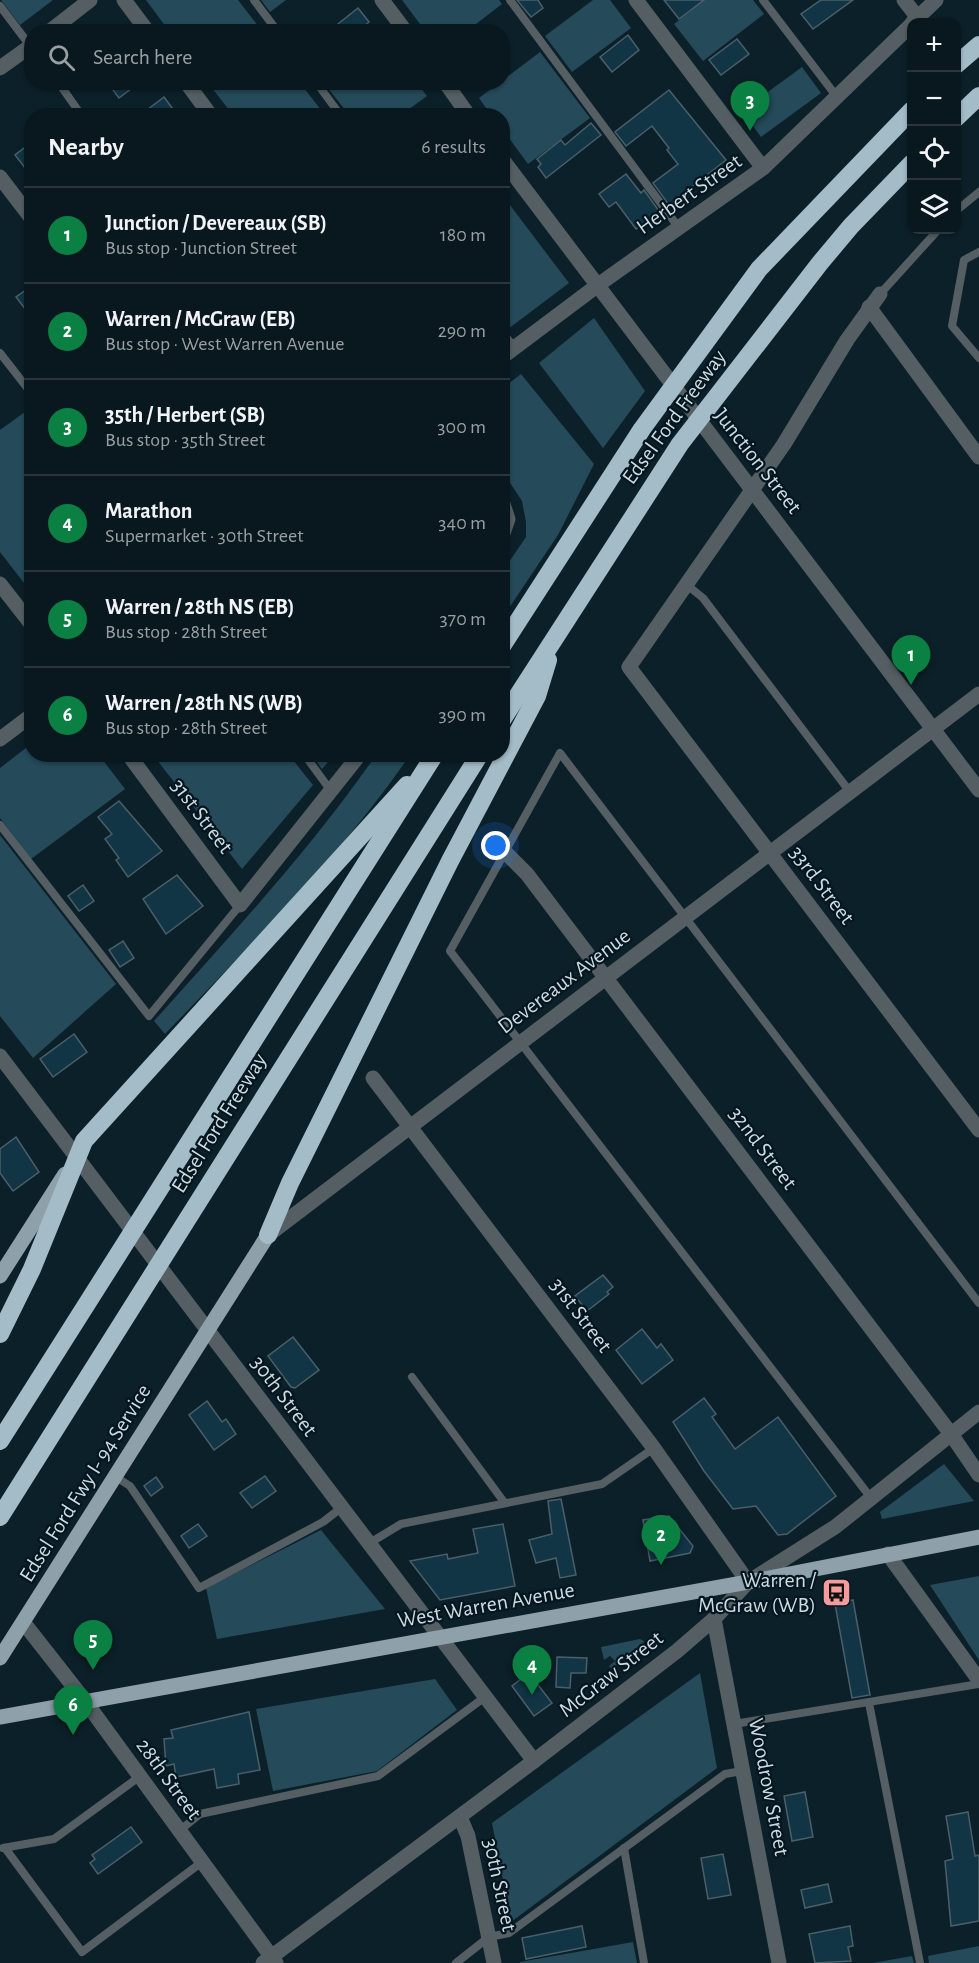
<!DOCTYPE html>
<html lang="en">
<head>
<meta charset="utf-8">
<style>
	body { margin:0; font-family:"Alegreya Sans",sans-serif; background:#122128; color:#f1f3f6 }
	.controls { position:absolute; right:18px; top:18px; display:grid; overflow:hidden; border-radius:12px; box-shadow:0 2px 4px #0004 }
	.controls button { width:54px; height:54px; display:grid; place-items:center; padding:0; border:0; border-bottom:2px solid #29373d; background:#09181f; color:#f1f3f6; font:30px sans-serif }
	.you { position:absolute; left:496px; top:846px; width:21px; height:21px; margin:-15px; border:4px solid #fff; border-radius:50%; background:#1a73e8; box-shadow:0 0 0 9px #1a73e833 }
	.badge { display:grid; place-items:center; width:39px; height:39px; border-radius:50%; background:#0b8043; color:#fff; font-size:20px; font-weight:700 }
	.pin { position:absolute; translate:-50% -50px; filter:drop-shadow(0 2px 3px #0008) }
	.pin::after { content:''; position:absolute; top:32px; width:21px; height:18px; background:inherit; clip-path:polygon(0 0,100% 0,50% 100%) }
	.list { margin:0; padding:0; list-style:none }
	h2 { display:flex; justify-content:space-between; align-items:center; height:78px; margin:0; padding:0 24px; font-size:26px }
	h2 small { font-size:20px; font-weight:400; color:#99a0a4 }
	.list li { display:grid; grid-template-columns:39px 1fr auto; gap:18px; align-items:center; box-sizing:border-box; height:96px; padding:0 24px; border-top:2px solid #29373d }
	.list b { display:block; font-size:22px; white-space:nowrap }
	.list p { margin:0; font-size:20px; white-space:nowrap; color:#99a0a4 }
	.list em { font-size:20px; font-style:normal; color:#99a0a4 }
	.icon { flex:none; width:33px; height:33px; fill:none; stroke:currentColor; stroke-width:2; stroke-linecap:round; stroke-linejoin:round }
	.map { position:relative; flex:none; width:979px; height:1963px; overflow:hidden }
	.search { position:absolute; background:#09181f; box-shadow:0 2px 4px #0004; left:24px; top:24px; width:486px; height:66px; display:flex; align-items:center; gap:15px; box-sizing:border-box; padding:0 21px; border-radius:24px; color:#99a0a4; font-size:22px }
	.panel { position:absolute; background:#09181f; box-shadow:0 2px 4px #0004; left:24px; top:108px; width:486px; height:654px; border-radius:24px }
	.map>svg:first-child { display:block }
	.green { fill:#254a5a }
	.building { fill:#113544; stroke:#4a5f6a; stroke-width:1.5 }
	.lines { fill:none; stroke-linecap:round; stroke-linejoin:round }
	.service { stroke:#555f63; stroke-width:8 }
	.minor { stroke:#555f63; stroke-width:15 }
	.tertiary { stroke:#555f63; stroke-width:15 }
	.primary { stroke:#8ea1ab; stroke-width:15 }
	.motorway { stroke:#a4bcc8; stroke-width:18 }
	.labels { text-anchor:middle; dominant-baseline:central; stroke-width:4.5; stroke-linejoin:round; paint-order:stroke }
	.street-label { font-size:22px; fill:#cfdbe1; stroke:#04161f }
	.poi-label { font-size:22px; fill:#cfdbe1; stroke:#04161f; text-anchor:end }
</style>
</head>
<body>
<div class="map">
<svg width="979" height="1963" viewBox="0 0 979 1963">
	<rect width="100%" height="100%" fill="#0c2029"/>
	<g class="green">
		<polygon points="1,0 53,0 20,25"/>
		<polygon points="146,0 238,0 262,31 169,31"/>
		<polygon points="261,0 286,0 270,12"/>
		<polygon points="402,0 499,0 502,4 467,31 426,32"/>
		<polygon points="593,0 610,0 631,28 572,72 545,36"/>
		<polygon points="704,0 753,0 764,14 703,61 674,24"/>
		<polygon points="540,52 590,118 528,164 503,130 502,116 491,115 479,98"/>
		<polygon points="802,67 821,93 761,137 742,111"/>
		<polygon points="208,83 300,83 325,115 233,115"/>
		<polygon points="324,83 417,83 427,96 401,115 349,115"/>
		<polygon points="503,196 569,283 508,329 502,322"/>
		<polygon points="594,318 645,391 603,448 539,363"/>
		<polygon points="521,374 594,464 558,535 503,617 503,571 526,537 526,522 522,501 503,472 503,388"/>
		<polygon points="29,409 32,412 31,592 0,552 0,430"/>
		<polygon points="31,744 32,754 99,755 125,789 31,859 0,818 0,768"/>
		<polygon points="153,755 289,755 313,785 242,869"/>
		<polygon points="312,755 334,755 322,769"/>
		<path d="M376,755H410C340,857 250,945 165,1034L154,1021C231,935 310,850 376,755Z"/>
		<polygon points="0,835 116,984 33,1058 0,1016"/>
		<polygon points="944,1464 974,1501 882,1519 880,1512"/>
		<polygon points="321,1530 385,1609 217,1639 206,1588"/>
		<polygon points="979,1576 979,1660 930,1585"/>
		<polygon points="640,1639 644,1641 643,1646 612,1669 609,1666 615,1661 610,1656 604,1660 601,1647"/>
		<polygon points="700,1673 717,1768 511,1922 492,1823"/>
		<polygon points="435,1679 457,1710 377,1771 273,1791 256,1709"/>
		<polygon points="633,1942 637,1963 520,1963 520,1962"/>
		<polygon points="979,1946 979,1963 929,1963 928,1956"/>
		<polygon points="912,1956 914,1963 873,1963"/>
	</g>
	<g class="building">
		<polygon points="517,0 538,0 543,8 531,17"/>
		<polygon points="664,0 704,0 679,19"/>
		<polygon points="821,0 853,0 813,29 801,14"/>
		<polygon points="358,8 369,22 358,32 328,32"/>
		<polygon points="628,35 639,50 612,72 600,57"/>
		<polygon points="737,39 749,54 721,75 709,60"/>
		<polygon points="107,82 140,82 119,98"/>
		<polygon points="669,90 726,160 669,205 653,183 678,164 667,150 669,148 652,126 626,146 615,132"/>
		<polygon points="164,97 178,116 139,116"/>
		<polygon points="591,123 601,135 546,178 538,167 541,164 537,159 561,140 565,145"/>
		<polygon points="32,142 32,177 15,155"/>
		<polygon points="626,174 641,193 644,190 659,211 636,229 616,202 609,207 599,194"/>
		<polygon points="32,286 32,318 16,297"/>
		<polygon points="119,801 162,851 128,877 116,860 119,858 105,839 112,834 98,817"/>
		<polygon points="177,875 203,906 166,934 143,899"/>
		<polygon points="83,885 94,901 79,911 68,896"/>
		<polygon points="123,941 134,958 120,967 109,950"/>
		<polygon points="74,1034 87,1052 53,1077 40,1059"/>
		<polygon points="16,1137 39,1172 13,1191 0,1173 0,1149"/>
		<polygon points="603,1275 613,1287 607,1292 609,1294 587,1311 575,1296"/>
		<polygon points="642,1329 657,1348 661,1344 673,1360 642,1384 616,1350"/>
		<polygon points="293,1337 319,1370 295,1388 291,1387 268,1356"/>
		<polygon points="704,1398 716,1414 712,1417 735,1449 778,1417 836,1496 787,1534 778,1535 756,1506 733,1509 704,1471 673,1422"/>
		<polygon points="207,1401 222,1422 226,1419 236,1434 214,1450 189,1415"/>
		<polygon points="265,1476 276,1491 252,1508 240,1493"/>
		<polygon points="156,1477 163,1487 151,1496 144,1486"/>
		<polygon points="561,1499 576,1575 560,1578 556,1558 536,1563 529,1540 552,1534 548,1501"/>
		<polygon points="669,1516 693,1546 690,1553 650,1561 643,1520"/>
		<polygon points="198,1524 207,1536 189,1548 181,1536"/>
		<polygon points="503,1524 515,1586 440,1600 410,1561 447,1554 448,1559 478,1553 473,1529"/>
		<polygon points="853,1600 870,1695 852,1698 835,1604"/>
		<polygon points="557,1657 587,1658 586,1673 571,1673 570,1688 556,1687"/>
		<polygon points="529,1673 552,1703 534,1716 512,1686"/>
		<polygon points="249,1712 260,1770 238,1774 239,1784 217,1788 214,1769 176,1777 174,1764 166,1766 164,1739 173,1738 171,1730"/>
		<polygon points="805,1792 813,1837 792,1841 784,1796"/>
		<polygon points="968,1812 975,1856 979,1855 979,1921 951,1926 945,1861 953,1859 946,1816"/>
		<polygon points="131,1827 142,1842 98,1874 90,1863 95,1859 92,1855"/>
		<polygon points="723,1854 731,1895 708,1899 701,1858"/>
		<polygon points="828,1884 832,1902 805,1908 801,1890"/>
		<polygon points="582,1926 586,1947 526,1959 522,1938"/>
		<polygon points="850,1926 853,1946 848,1947 851,1961 815,1963 809,1934"/>
	</g>
	<g class="lines">
		<g class="service">
			<polyline points="254,0 278,32"/>
			<polyline points="510,0 679,228"/>
			<polyline points="763,0 837,97"/>
			<polyline points="0,6 31,47"/>
			<polyline points="58,82 82,116"/>
			<polyline points="316,82 341,116"/>
			<polyline points="956,211 979,192"/>
			<polyline points="979,252 964,260 952,326 979,358"/>
			<polyline points="880,294 938,230"/>
			<polyline points="502,332 515,348"/>
			<polyline points="0,353 32,394"/>
			<polyline points="687,585 703,598 850,792"/>
			<polyline points="304,754 331,791"/>
			<polyline points="0,825 149,1016 240,905"/>
			<polyline points="412,1377 504,1502"/>
			<polyline points="116,1477 130,1486 199,1588 323,1522 341,1508"/>
			<polyline points="871,1498 450,951 560,753 979,1303"/>
			<polyline points="368,1544 401,1524 602,1484 654,1448"/>
			<polyline points="869,1703 920,1963"/>
			<polyline points="734,1724 979,1684"/>
			<polyline points="179,1831 200,1814 378,1776 485,1697"/>
			<polyline points="3,1848 54,1839 139,1777"/>
			<polyline points="5,1848 82,1952 202,1862"/>
			<polyline points="624,1848 644,1963"/>
			<polyline points="456,1963 489,1937 509,1933 725,1774 742,1771"/>
		</g>
		<g class="minor">
			<polyline points="124,0 148,32"/>
			<polyline points="382,0 406,32"/>
			<polyline points="636,0 763,168"/>
			<polyline points="904,0 918,18"/>
			<polyline points="913,22 936,0"/>
			<polyline points="49,32 90,0"/>
			<polyline points="0,68 32,45"/>
			<polyline points="186,82 211,116"/>
			<polyline points="445,82 469,116"/>
			<polyline points="502,159 979,790"/>
			<polyline points="0,177 32,219"/>
			<polyline points="880,294 847,340 784,444 629,667 979,1130"/>
			<polyline points="869,307 979,457"/>
			<polyline points="502,357 598,285 763,168 912,24"/>
			<polyline points="502,501 508,519 502,536"/>
			<polyline points="0,584 32,625"/>
			<polyline points="0,739 32,715"/>
			<polyline points="128,754 240,905 360,754"/>
			<polyline points="506,853 527,874 951,1434 979,1475"/>
			<polyline points="0,1056 534,1761"/>
			<polyline points="373,1078 653,1447 748,1582"/>
			<polyline points="268,1235 979,694"/>
			<polyline points="888,1554 979,1680"/>
			<polyline points="714,1619 779,1963"/>
			<polyline points="23,1622 85,1701 276,1963"/>
			<polyline points="460,1817 468,1836 494,1963"/>
		</g>
		<polyline class="tertiary" points="263,1963 534,1761 677,1651 714,1619 748,1582 835,1527 979,1412"/>
		<g class="primary">
			<polyline points="0,1276 65,1174"/>
			<polyline points="0,1658 268,1235"/>
			<polyline points="0,1717 748,1582 979,1537"/>
		</g>
		<g class="motorway">
			<polyline points="956,65 979,45"/>
			<polyline points="956,118 979,96"/>
			<polyline points="502,646 642,429 759,269 912,110"/>
			<polyline points="502,720 680,444 820,263 851,226 912,163"/>
			<polyline points="268,1235 290,1183 450,861 537,696 548,660"/>
			<polyline points="0,1334 32,1269 84,1141 407,785"/>
			<polyline points="0,1441 435,754"/>
			<polyline points="0,1517 480,754"/>
		</g>
	</g>
	<defs>
		<symbol id="bus-square" viewBox="-11 -11 22 22"><rect x="-9" y="-9" width="18" height="18" rx="4" fill="#f59b9c" stroke="#04161f"/><path d="M-5-6H5V4H4V6H2V4H-2V6H-4V4H-5ZM-3.5-4V0h7V-4ZM-3.5 1.2v1.5H-2V1.2ZM2 1.2v1.5H3.5V1.2Z" fill="#111"/></symbol>
	</defs>
	<g fill-rule="evenodd">
		<use href="#bus-square" x="820" y="1576" width="33" height="33"/>
	</g>
	<g class="labels">
		<g class="street-label">
			<text transform="translate(689 194) rotate(-35)">Herbert Street</text>
			<text transform="translate(674 417) rotate(-54)">Edsel Ford Freeway</text>
			<text transform="translate(758 461) rotate(52)">Junction Street</text>
			<text transform="translate(202 816) rotate(53)">31st Street</text>
			<text transform="translate(822 885) rotate(53)">33rd Street</text>
			<text transform="translate(564 981) rotate(-37)">Devereaux Avenue</text>
			<text transform="translate(219 1123) rotate(-58)">Edsel Ford Freeway</text>
			<text transform="translate(763 1148) rotate(53)">32nd Street</text>
			<text transform="translate(581 1315) rotate(53)">31st Street</text>
			<text transform="translate(284 1396) rotate(53)">30th Street</text>
			<text transform="translate(85 1483) rotate(-58)">Edsel Ford Fwy I- 94 Service</text>
			<text transform="translate(486 1605) rotate(-10)">West Warren Avenue</text>
			<text transform="translate(611 1674) rotate(-38)">McGraw Street</text>
			<text transform="translate(169 1779) rotate(54)">28th Street</text>
			<text transform="translate(769 1787) rotate(79)">Woodrow Street</text>
			<text transform="translate(500 1885) rotate(78)">30th Street</text>
		</g>
		<g class="poi-label">
			<text x="816" y="1580">Warren /<tspan x="816" dy="25">McGraw (WB)</tspan></text>
		</g>
	</g>
</svg>
<div class="controls">
<button>+</button>
<button>−</button>
<button><svg class="icon" aria-label="locate" viewBox="0 0 24 24"><circle cx="12" cy="12" r="6"/><path d="M12 2v4M12 18v4M2 12h4M18 12h4"/></svg></button>
<button><svg class="icon" aria-label="layers" viewBox="0 0 24 24"><path d="M12 4l9 5-9 5-9-5zM3 14l9 5 9-5"/></svg></button>
</div>
<div class="you"></div>
<div class="pin badge" style="left:911px;top:685px">1</div>
<div class="pin badge" style="left:661px;top:1565px">2</div>
<div class="pin badge" style="left:750px;top:131px">3</div>
<div class="pin badge" style="left:532px;top:1695px">4</div>
<div class="pin badge" style="left:93px;top:1670px">5</div>
<div class="pin badge" style="left:73px;top:1735px">6</div>
<div class="search"><svg class="icon" aria-label="search" viewBox="0 0 24 24"><circle cx="10" cy="10" r="6"/><path d="M15 15l6 6"/></svg>Search here</div>
<section class="panel">
<h2>Nearby<small>6 results</small></h2>
<ul class="list">
<li><span class="badge">1</span><div><b>Junction / Devereaux (SB)</b><p>Bus stop · Junction Street</p></div><em>180 m</em></li>
<li><span class="badge">2</span><div><b>Warren / McGraw (EB)</b><p>Bus stop · West Warren Avenue</p></div><em>290 m</em></li>
<li><span class="badge">3</span><div><b>35th / Herbert (SB)</b><p>Bus stop · 35th Street</p></div><em>300 m</em></li>
<li><span class="badge">4</span><div><b>Marathon</b><p>Supermarket · 30th Street</p></div><em>340 m</em></li>
<li><span class="badge">5</span><div><b>Warren / 28th NS (EB)</b><p>Bus stop · 28th Street</p></div><em>370 m</em></li>
<li><span class="badge">6</span><div><b>Warren / 28th NS (WB)</b><p>Bus stop · 28th Street</p></div><em>390 m</em></li>
</ul>
</section>
</div>
</body>
</html>
